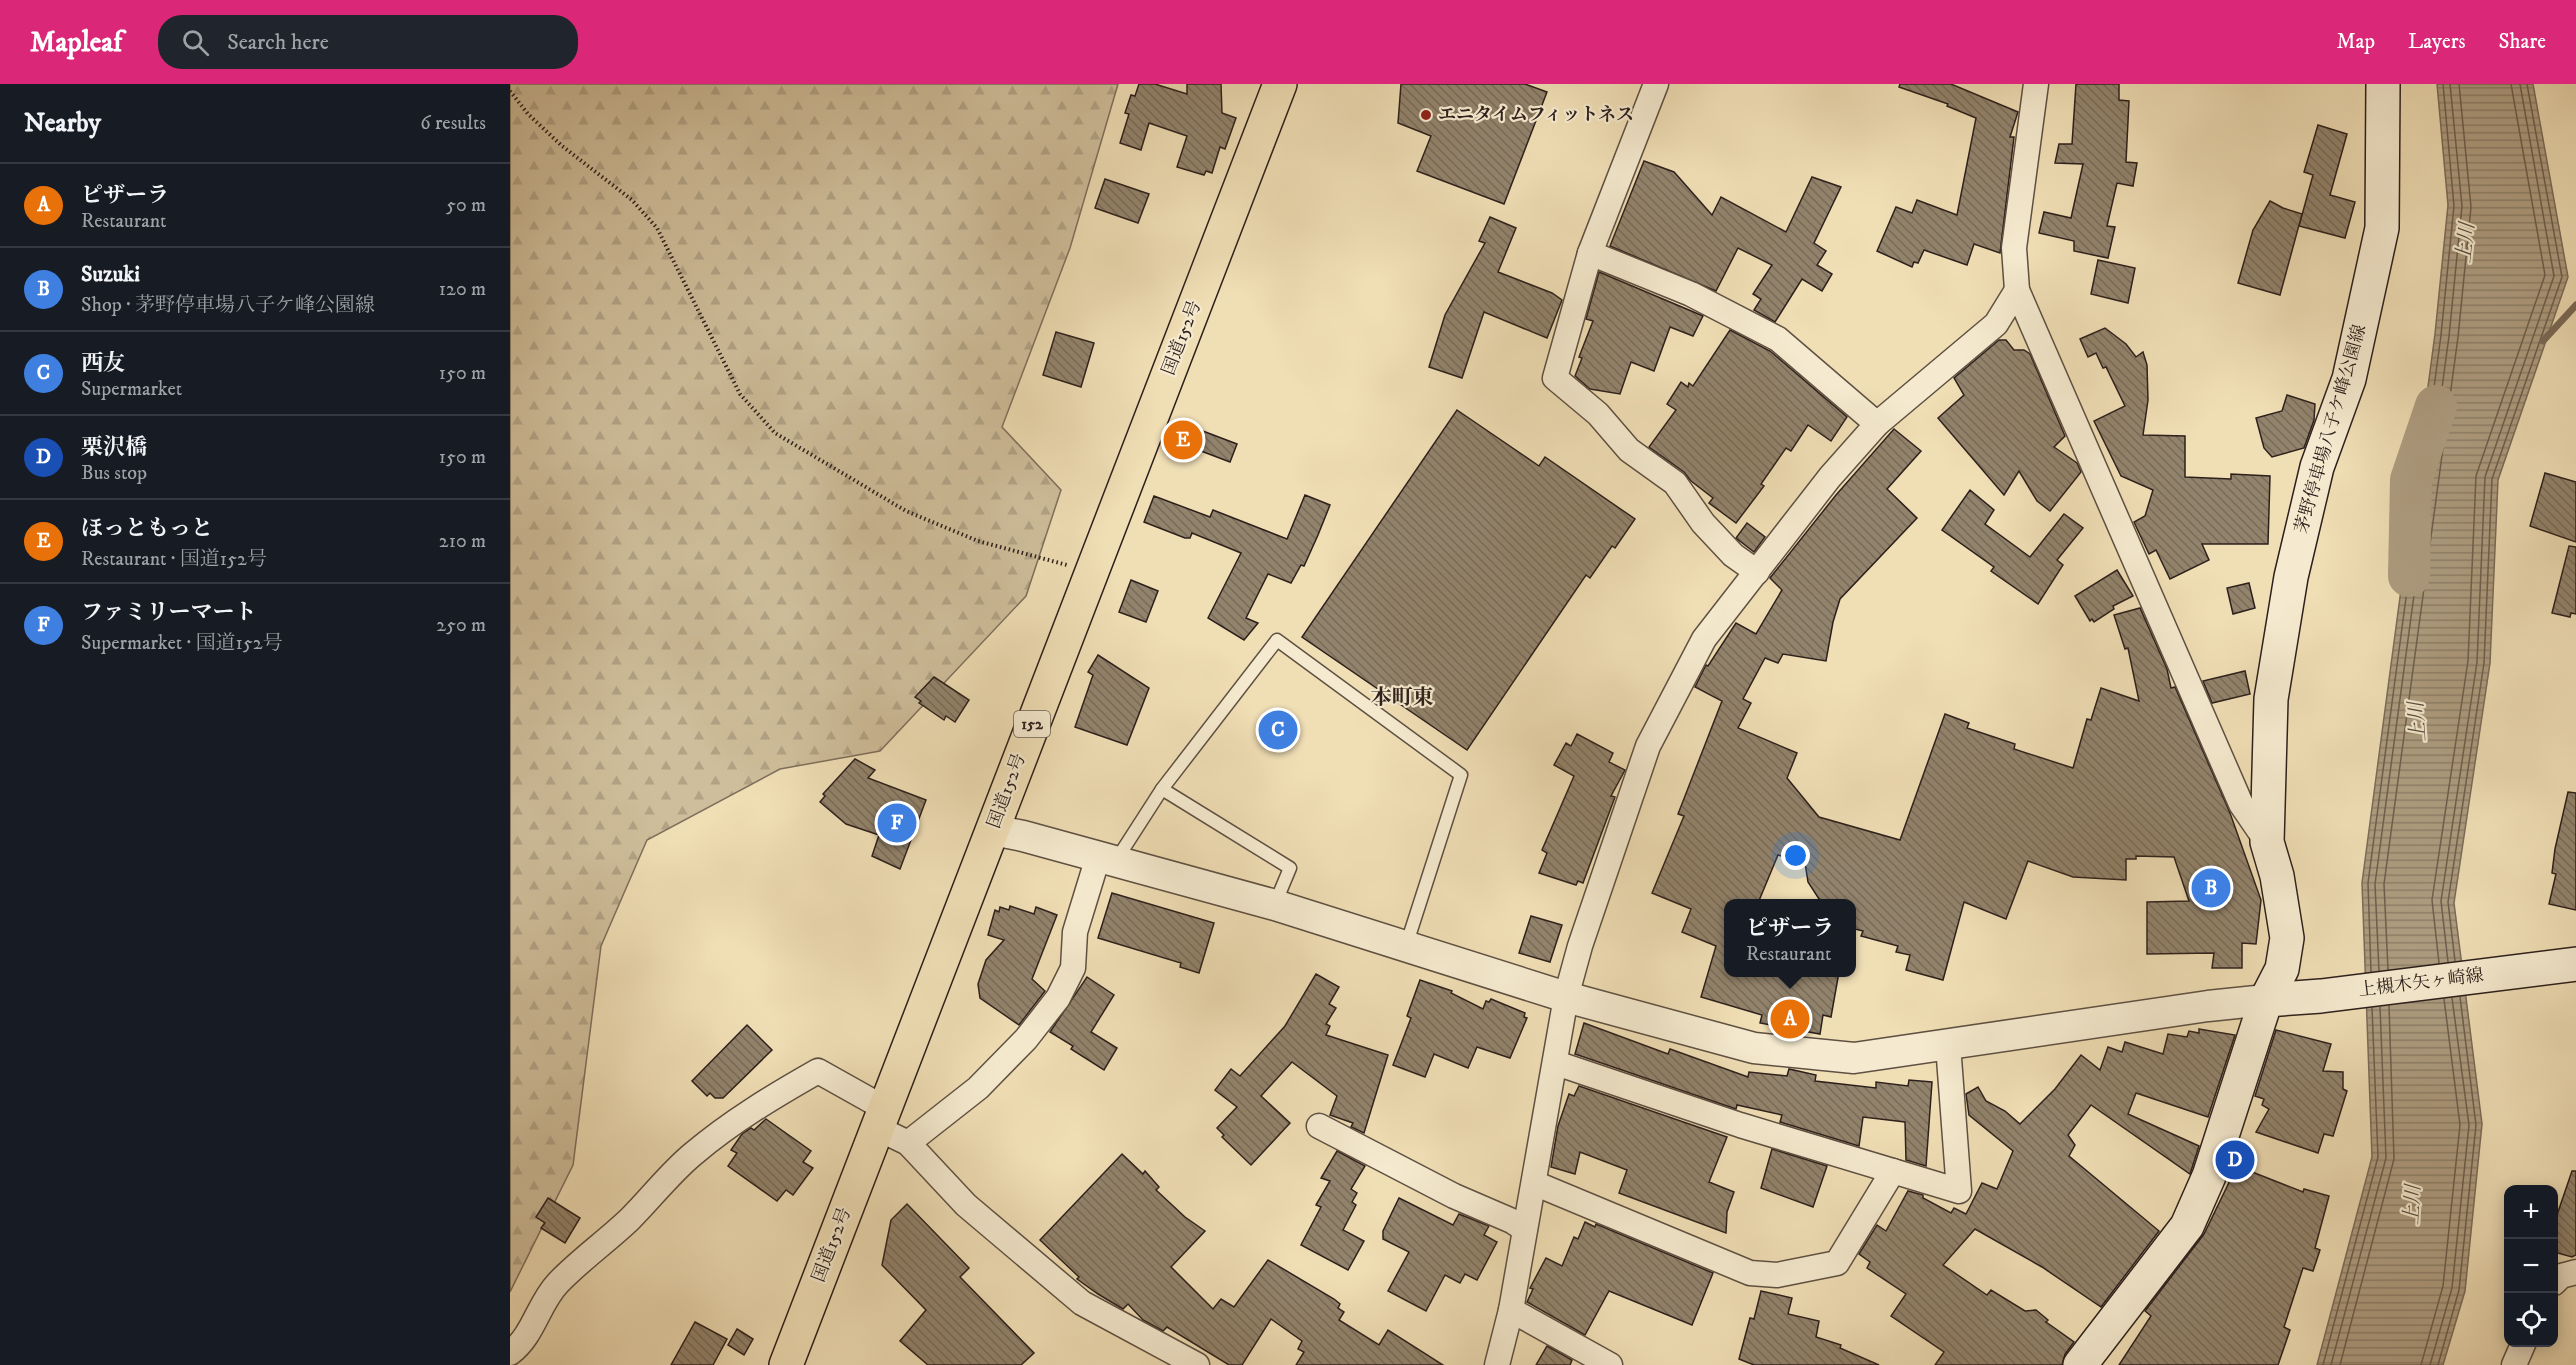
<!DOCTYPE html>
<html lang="en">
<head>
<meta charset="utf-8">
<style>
	body { margin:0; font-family:"IM FELL DW Pica","Noto Serif JP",serif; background:#20242c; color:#f1f3f6 }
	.controls { position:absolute; right:18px; bottom:18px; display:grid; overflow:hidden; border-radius:12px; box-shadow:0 3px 15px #0003 }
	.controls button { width:54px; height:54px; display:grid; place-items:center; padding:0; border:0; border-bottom:2px solid #363941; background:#171b24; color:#f1f3f6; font:30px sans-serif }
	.you { position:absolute; left:1286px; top:772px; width:21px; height:21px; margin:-15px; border:4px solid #fff; border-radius:50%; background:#1a73e8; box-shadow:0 0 0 9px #1a73e833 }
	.badge { display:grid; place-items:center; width:39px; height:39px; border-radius:50%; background:#db2777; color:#fff; font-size:20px; font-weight:700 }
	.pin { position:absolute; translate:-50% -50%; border:3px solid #fff; box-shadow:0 2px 6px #0006 }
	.popup { position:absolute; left:1214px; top:815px; width:132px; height:78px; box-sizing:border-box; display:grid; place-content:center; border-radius:12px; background:#171b24; filter:drop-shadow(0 2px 4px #0005); font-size:20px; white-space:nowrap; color:#9ea1a6 }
	.popup b { font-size:22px; color:#f1f3f6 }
	.popup::after { content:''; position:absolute; left:50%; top:100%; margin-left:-12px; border:12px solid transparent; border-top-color:#171b24 }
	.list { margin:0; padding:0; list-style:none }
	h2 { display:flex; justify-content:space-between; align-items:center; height:78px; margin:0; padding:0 24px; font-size:26px }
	h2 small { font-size:20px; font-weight:400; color:#9ea1a6 }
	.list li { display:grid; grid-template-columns:39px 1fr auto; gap:18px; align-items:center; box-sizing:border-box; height:84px; padding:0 24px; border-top:2px solid #363941 }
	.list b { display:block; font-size:22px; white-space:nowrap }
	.list p { margin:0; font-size:20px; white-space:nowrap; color:#9ea1a6 }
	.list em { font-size:20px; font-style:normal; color:#9ea1a6 }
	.icon { flex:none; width:33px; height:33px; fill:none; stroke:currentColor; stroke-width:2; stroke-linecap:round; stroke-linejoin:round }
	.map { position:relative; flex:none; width:2066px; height:1281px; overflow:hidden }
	header { display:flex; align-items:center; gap:36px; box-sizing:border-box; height:84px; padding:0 30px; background:#db2777; color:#fff }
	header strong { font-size:28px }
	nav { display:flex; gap:33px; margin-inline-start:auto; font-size:21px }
	.search { width:420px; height:54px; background:#20242c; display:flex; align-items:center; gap:15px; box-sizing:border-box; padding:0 21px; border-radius:24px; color:#9ea1a6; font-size:22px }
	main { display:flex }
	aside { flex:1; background:#171b24 }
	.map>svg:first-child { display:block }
	.forest { fill:url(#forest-firs); stroke:#7e6f5c; stroke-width:1.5 }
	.water { fill:url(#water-rules); stroke:#7a6b59; stroke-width:1.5 }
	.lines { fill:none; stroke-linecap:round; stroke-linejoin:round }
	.shore { stroke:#6e5e4e; stroke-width:1.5 }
	.stream { stroke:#7a6b59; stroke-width:7 }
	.river { stroke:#ae9d81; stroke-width:42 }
	.building { fill:url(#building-back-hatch); stroke:#2d201c; stroke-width:1.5 }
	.service-casing { stroke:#5e5042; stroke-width:15 }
	.minor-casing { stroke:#5e5042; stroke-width:27 }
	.tertiary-casing { stroke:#5e5042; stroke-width:33 }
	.secondary-casing { stroke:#2d201c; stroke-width:36 }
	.trunk-casing { stroke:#2d201c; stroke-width:36 }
	.path { stroke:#2d201c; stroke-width:4; stroke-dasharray:1.5 3; stroke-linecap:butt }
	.service { stroke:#f5eacf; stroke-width:12 }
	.minor { stroke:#f5eacf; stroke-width:24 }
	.tertiary { stroke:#f5eacf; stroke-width:30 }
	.secondary { stroke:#f5eacf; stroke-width:33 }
	.trunk { stroke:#f0deb5; stroke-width:33 }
	.poi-dot { fill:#8f2418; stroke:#f5eacf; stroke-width:2 }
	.labels { text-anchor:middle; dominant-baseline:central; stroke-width:4.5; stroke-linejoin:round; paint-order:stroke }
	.shield { fill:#f5eacf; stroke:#695d52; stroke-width:1.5 }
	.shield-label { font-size:16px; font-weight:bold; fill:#2d201c }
	.poi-label { font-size:18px; font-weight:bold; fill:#2d201c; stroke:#f5eacf; text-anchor:start }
	.street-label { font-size:18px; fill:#2d201c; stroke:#f5eacf }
	.water-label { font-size:20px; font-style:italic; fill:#5a4c3f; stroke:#f5eacf }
	.quarter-label { font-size:21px; font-weight:bold; fill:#2d201c; stroke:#f5eacf }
</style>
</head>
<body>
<header>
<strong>Mapleaf</strong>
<div class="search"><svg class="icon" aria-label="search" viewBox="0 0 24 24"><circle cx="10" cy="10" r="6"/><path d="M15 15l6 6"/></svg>Search here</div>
<nav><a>Map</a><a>Layers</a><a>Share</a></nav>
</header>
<main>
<aside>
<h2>Nearby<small>6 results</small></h2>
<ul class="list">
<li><span class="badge" style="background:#e8710a">A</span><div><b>ピザーラ</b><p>Restaurant</p></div><em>50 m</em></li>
<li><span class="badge" style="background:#3f7fe0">B</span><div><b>Suzuki</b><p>Shop · 茅野停車場八子ケ峰公園線</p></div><em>120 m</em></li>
<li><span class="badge" style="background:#3f7fe0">C</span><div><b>西友</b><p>Supermarket</p></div><em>150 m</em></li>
<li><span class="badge" style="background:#1a4fb4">D</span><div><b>栗沢橋</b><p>Bus stop</p></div><em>150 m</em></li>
<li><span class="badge" style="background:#e8710a">E</span><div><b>ほっともっと</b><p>Restaurant · 国道152号</p></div><em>210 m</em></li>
<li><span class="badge" style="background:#3f7fe0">F</span><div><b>ファミリーマート</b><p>Supermarket · 国道152号</p></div><em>250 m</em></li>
</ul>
</aside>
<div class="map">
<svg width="2066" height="1281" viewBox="0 0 2066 1281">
	<defs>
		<pattern id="forest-firs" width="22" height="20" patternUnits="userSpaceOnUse" patternTransform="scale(1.5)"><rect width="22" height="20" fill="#cfbe9b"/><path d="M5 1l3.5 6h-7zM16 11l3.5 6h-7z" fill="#b2a385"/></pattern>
		<pattern id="water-rules" width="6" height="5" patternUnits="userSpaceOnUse" patternTransform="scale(1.5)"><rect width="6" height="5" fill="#ae9d81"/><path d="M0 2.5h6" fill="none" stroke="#8e8069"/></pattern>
		<pattern id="building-back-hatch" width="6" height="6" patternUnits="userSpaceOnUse" patternTransform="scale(1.5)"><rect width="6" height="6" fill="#92836c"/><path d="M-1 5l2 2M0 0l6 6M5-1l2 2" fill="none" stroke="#786b58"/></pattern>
	</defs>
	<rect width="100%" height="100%" fill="#f0deb5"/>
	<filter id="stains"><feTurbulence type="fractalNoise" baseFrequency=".00333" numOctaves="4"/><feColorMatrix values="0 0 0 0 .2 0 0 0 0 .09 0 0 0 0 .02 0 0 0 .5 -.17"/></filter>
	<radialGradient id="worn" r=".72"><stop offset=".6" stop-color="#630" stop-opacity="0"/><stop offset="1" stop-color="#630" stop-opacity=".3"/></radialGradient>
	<polygon class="forest" points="0,0 608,0 560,164 492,343 551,406 516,512 370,667 270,685 137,756 91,862 63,1081 0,1208"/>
	<polygon class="water" points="1927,0 2023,0 2058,193 1988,396 1980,579 1944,819 1972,1040 1955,1207 1933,1281 1807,1281 1862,1073 1852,799 1925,250 1938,121"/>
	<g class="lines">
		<g class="shore">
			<polyline points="1945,877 1938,818 1974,579 1982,395 2052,193 2017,0"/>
			<polyline points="1938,878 1931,817 1967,578 1975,393 2044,192 2010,0"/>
			<polyline points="1929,879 1922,816 1958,577 1966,392 2035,191 2001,0"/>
			<polyline points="1878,886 1874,800 1948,253 1961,123 1949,0"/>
			<polyline points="1869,887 1865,800 1939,252 1952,122 1940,0"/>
			<polyline points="1861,888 1858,799 1931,251 1944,122 1933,0"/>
			<polyline points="1813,1281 1868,1073 1862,924"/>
			<polyline points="1821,1281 1876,1074 1870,923"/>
			<polyline points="1830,1281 1884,1075 1879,922"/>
			<polyline points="1911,1281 1933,1202 1950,1041 1934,915"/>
			<polyline points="1920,1281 1942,1204 1959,1041 1942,914"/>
			<polyline points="1928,1281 1949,1206 1966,1041 1950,913"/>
		</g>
		<g class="stream">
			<polyline points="2033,257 2066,221"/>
			<polyline points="1901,396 1912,385"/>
		</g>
		<polyline class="river" points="1899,492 1901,396 1926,322"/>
	</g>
	<g class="building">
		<polygon points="629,0 645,0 677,10 677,0 711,0 712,29 726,34 715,65 710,63 702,89 696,87 694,91 667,83 677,52 639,39 631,66 610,59 619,30 615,29 621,11 625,12"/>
		<polygon points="891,0 1015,0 1037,8 994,120 907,87 921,52 888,39"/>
		<polygon points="1390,0 1441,0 1508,28 1500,53 1504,53 1490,169 1464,160 1457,181 1414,166 1408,179 1404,178 1402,183 1367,167 1386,123 1402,129 1407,116 1447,131 1466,34 1437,22 1438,20 1389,3"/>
		<polygon points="1566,0 1609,0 1609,16 1619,17 1616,78 1627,79 1623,102 1607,99 1597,142 1605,143 1598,174 1564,167 1564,157 1529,149 1534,128 1561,134 1573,80 1545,79 1549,60 1562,60"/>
		<polygon points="1808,41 1837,50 1820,111 1845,118 1835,154 1789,142 1803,91 1794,88"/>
		<polygon points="1134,77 1164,88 1202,131 1211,113 1276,148 1302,93 1331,103 1304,159 1316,167 1307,181 1322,190 1312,207 1292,195 1265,238 1244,226 1251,215 1243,210 1262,181 1228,164 1206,207 1100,162"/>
		<polygon points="595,95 639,110 628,139 585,124"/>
		<polygon points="1760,117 1773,124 1792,130 1770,211 1728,199 1743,146"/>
		<polygon points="980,133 1006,144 988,188 1042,209 1052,216 1037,254 974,228 952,294 919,283 935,231 975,159 969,157"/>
		<polygon points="1588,176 1625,184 1618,219 1581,210"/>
		<polygon points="1089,188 1193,232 1183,252 1160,243 1144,287 1121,278 1110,310 1080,305 1065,292 1072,274 1069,273 1083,237 1076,235"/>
		<polygon points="1595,244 1616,260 1626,273 1633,268 1637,281 1638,316 1633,351 1675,352 1675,393 1721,395 1721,390 1760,392 1758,460 1692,460 1699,476 1660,495 1646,466 1639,470 1624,438 1635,432 1643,406 1611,392 1584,337 1615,322 1596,283 1593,284 1586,269 1578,273 1570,255"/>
		<polygon points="1220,246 1260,267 1337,333 1321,357 1298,341 1281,367 1276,364 1251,400 1254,402 1226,439 1199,419 1203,414 1181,397 1174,388 1139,363 1166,326 1157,320 1171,298 1178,303 1179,299 1183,302"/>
		<polygon points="546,248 584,259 571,303 533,291"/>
		<polygon points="1489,256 1496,256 1504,266 1514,266 1520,270 1555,352 1544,363 1567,379 1571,388 1540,427 1527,417 1509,387 1494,411 1428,334 1454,311 1444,294"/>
		<polygon points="1777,311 1805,320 1804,336 1794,364 1762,373 1754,364 1746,334 1772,327"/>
		<polygon points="947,326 1029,382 1035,373 1125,435 1105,464 1102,462 1080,494 1076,491 957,666 792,553"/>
		<polygon points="677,341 727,360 720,378 670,359"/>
		<polygon points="1384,345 1411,367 1377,405 1407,434 1330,515 1323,538 1316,577 1273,570 1268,579 1255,574 1233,615 1241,619 1228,644 1287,669 1277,694 1309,733 1390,756 1435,630 1459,639 1457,644 1505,660 1504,665 1563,684 1577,635 1581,636 1591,604 1629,617 1618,564 1615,565 1604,531 1630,524 1657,585 1661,604 1665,603 1720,729 1751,816 1746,860 1732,859 1732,884 1702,884 1704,869 1637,870 1637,818 1679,817 1664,773 1626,772 1626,775 1616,775 1616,796 1563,793 1518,777 1496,835 1454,818 1433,896 1396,886 1400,871 1386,868 1388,862 1351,852 1353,847 1341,844 1341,819 1316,819 1309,815 1298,798 1295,779 1268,771 1248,819 1218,819 1218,888 1329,888 1321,933 1313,931 1310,950 1250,939 1252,931 1191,913 1206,862 1172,848 1181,825 1142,809 1174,732 1168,730 1212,617 1185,603 1196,581 1198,582 1226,539 1246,550 1272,506 1260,494 1326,411"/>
		<polygon points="2035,389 2066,398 2066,458 2020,442"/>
		<polygon points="1460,406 1484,426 1475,440 1520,473 1554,430 1573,444 1547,476 1553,481 1528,520 1481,487 1484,483 1432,446"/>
		<polygon points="795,411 820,421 808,451 794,482 791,481 781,499 758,490 736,534 748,539 734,556 698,534 731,469 682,449 680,454 675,454 634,438 644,412 700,433 703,426 777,455"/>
		<polygon points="1237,439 1255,453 1244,468 1226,454"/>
		<polygon points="2059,462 2066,463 2066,530 2061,529 2060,533 2042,529"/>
		<polygon points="1607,486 1623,512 1603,522 1604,525 1584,538 1582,535 1580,537 1565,512"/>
		<polygon points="621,496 648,507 636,538 609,528"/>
		<polygon points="1739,499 1745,524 1723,530 1717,504"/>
		<polygon points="588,571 639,604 617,661 565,643 583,591 578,588"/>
		<polygon points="1735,587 1740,610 1702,619 1693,597"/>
		<polygon points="424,593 459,616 445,638 436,632 434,636 409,619 411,617 405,613"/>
		<polygon points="1067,650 1103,669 1099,678 1115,686 1101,712 1105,713 1073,799 1068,797 1066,801 1029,789 1037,769 1032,766 1064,692 1044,681 1056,659 1061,662"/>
		<polygon points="345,675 365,686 358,694 416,716 390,785 362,772 369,751 336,740 310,718 315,712 313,710"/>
		<polygon points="2058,708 2066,709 2066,826 2039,820 2046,790 2042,789 2045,765"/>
		<polygon points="602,809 704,839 689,889 670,883 671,879 588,854"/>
		<polygon points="500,822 524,830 526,823 547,831 522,895 535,907 509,941 470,914 468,900 476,876 494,856 478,851 485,826 489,828 490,823 499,826"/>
		<polygon points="1021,832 1052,841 1040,878 1009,869"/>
		<polygon points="806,890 829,903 819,920 826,924 816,940 820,942 816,951 878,971 854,1049 841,1043 843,1039 820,1031 827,1012 782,978 751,1012 780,1039 741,1081 712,1053 714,1051 707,1044 727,1023 705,1006 721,985 730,992 775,942"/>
		<polygon points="577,893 604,911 581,948 607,964 594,986 561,965 563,962 540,948"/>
		<polygon points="910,896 942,907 941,909 973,925 976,917 979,918 981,915 1015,929 1014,933 1017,934 1000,974 967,963 958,984 924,970 915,993 883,981 901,934 897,932"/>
		<polygon points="1074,939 1158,970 1160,965 1238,993 1239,988 1277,992 1279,985 1306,991 1305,997 1366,1004 1366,998 1398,1002 1399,996 1422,998 1416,1082 1396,1076 1395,1038 1353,1033 1349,1062 1270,1038 1272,1031 1227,1021 1226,1025 1065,970"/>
		<polygon points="237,941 262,966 213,1014 205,1014 200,1009 197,1012 182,997"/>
		<polygon points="1689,945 1725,951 1698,1033 1626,1009 1618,1030 1689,1062 1680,1090 1581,1021 1558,1051 1565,1061 1559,1072 1649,1147 1591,1223 1532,1183 1465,1145 1433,1181 1477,1211 1481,1206 1515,1227 1526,1226 1538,1236 1536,1238 1564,1258 1555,1270 1552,1281 1425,1281 1434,1268 1381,1232 1396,1210 1357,1184 1360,1178 1349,1170 1367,1141 1376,1147 1398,1107 1413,1111 1413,1114 1441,1129 1444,1124 1456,1130 1472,1099 1487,1105 1503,1067 1459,1031 1456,1010 1468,1003 1476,1017 1495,1027 1510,1040 1545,1005 1571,971 1590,986 1598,963 1612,968 1615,958 1653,970 1658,950 1677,953 1679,947 1689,949"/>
		<polygon points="1766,946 1821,960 1813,987 1833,988 1833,1005 1837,1007 1823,1052 1814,1050 1808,1069 1746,1048 1759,1025 1752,1021 1754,1015 1745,1012"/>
		<polygon points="1069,1002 1217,1053 1199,1098 1224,1108 1217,1128 1216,1149 1109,1109 1117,1086 1070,1068 1065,1090 1041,1083 1048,1042 1059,1010 1064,1012"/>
		<polygon points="256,1035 301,1067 293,1078 303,1084 283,1111 276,1106 267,1117 218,1082 227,1069 221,1066 232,1050 241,1044 244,1046"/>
		<polygon points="1262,1065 1317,1082 1303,1123 1251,1104"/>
		<polygon points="827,1067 855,1082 841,1105 847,1109 842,1118 846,1121 833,1146 854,1157 838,1186 791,1161 811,1123 806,1121 820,1097 811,1094"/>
		<polygon points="612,1070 633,1090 635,1087 649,1103 646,1106 675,1133 695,1147 661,1183 703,1225 711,1215 724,1223 758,1176 824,1215 830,1220 828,1224 834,1228 829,1236 869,1261 878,1246 933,1281 786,1281 794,1268 788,1265 792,1257 761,1235 732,1281 719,1281 657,1243 653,1247 633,1236 618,1220 613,1225 588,1210 567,1195 569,1193 530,1156"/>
		<polygon points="1727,1082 1793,1108 1794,1105 1819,1112 1805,1164 1810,1166 1803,1187 1793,1184 1774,1243 1780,1246 1768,1281 1609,1281 1641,1232 1635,1227 1694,1150"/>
		<polygon points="2062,1087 2066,1087 2066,1171 2062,1173 2044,1168 2047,1157 2043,1156 2047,1131"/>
		<polygon points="38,1114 70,1134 55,1159 31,1144 35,1139 26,1133"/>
		<polygon points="889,1114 943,1141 949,1130 979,1142 974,1151 987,1158 967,1196 955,1190 950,1199 935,1191 916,1227 878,1207 899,1168 873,1155 873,1147"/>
		<polygon points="397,1120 459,1184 450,1193 524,1269 511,1281 418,1281 390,1257 416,1226 372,1181 381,1136"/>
		<polygon points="1075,1138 1085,1143 1086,1140 1203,1189 1182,1241 1099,1207 1075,1251 1017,1218 1023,1205 1020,1204 1036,1174 1052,1182 1064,1153 1068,1155"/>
		<polygon points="1251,1207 1282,1214 1278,1230 1309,1237 1306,1253 1331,1261 1330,1264 1369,1281 1244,1281 1229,1275 1240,1234 1244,1235"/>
		<polygon points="185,1238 217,1255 203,1281 161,1281"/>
		<polygon points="227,1245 243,1255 234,1271 218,1261"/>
		<polygon points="1037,1262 1062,1276 1060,1281 1026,1281"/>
	</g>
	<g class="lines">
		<defs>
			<g id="service">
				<polyline points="652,705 767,556 951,691 896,862"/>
				<polyline points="605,778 652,705 780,784 765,820"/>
			</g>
			<g id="minor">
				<polyline points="1146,0 1080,169 1045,294 1088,330 1119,366 1165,399 1193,439 1223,471 1247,488"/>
				<polyline points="1526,0 1504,164 1507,206 1731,720 1757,758"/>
				<polyline points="1080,169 1181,210 1268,255 1367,340"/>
				<polyline points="1046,979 1230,1041 1449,1107 1438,961"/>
				<polyline points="809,1042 944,1112 1002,1137 1014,1145"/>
				<polyline points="367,1044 398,1059 456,1121 572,1219 687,1281"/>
				<polyline points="398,1059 468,1004 516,955 548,914 563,884 565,848 588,773"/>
				<polyline points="1024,1099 1240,1189 1267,1191 1327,1179 1383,1087"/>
				<polyline points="2044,1199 2051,1192 2066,1188"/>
				<polyline points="1001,1226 1100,1281"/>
				<path d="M0,1269C24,1251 28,1220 48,1199C70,1176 97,1157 120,1135C141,1114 160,1089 183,1070C222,1037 264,1012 308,987L374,1024"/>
				<polyline points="987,1281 1001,1226 1056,913 1070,862 1138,662 1194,555 1320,393 1367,340 1486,240 1507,206"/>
				<polyline points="2004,1281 2014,1258"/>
			</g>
			<polyline id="tertiary" points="483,746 513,752 765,821 1056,913 1244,964 1344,974 1698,922 1756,916"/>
			<g id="secondary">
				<polyline points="1756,916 1811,912 2066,880"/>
				<polyline points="1570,1281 1677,1142 1699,1092 1756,916 1772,885 1777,854 1767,792 1757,758 1761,615 1781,493 1807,383 1839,295 1872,144 1873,0"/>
			</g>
			<polyline id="trunk" points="276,1281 770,0"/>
		</defs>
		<use href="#service" class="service-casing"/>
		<use href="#minor" class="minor-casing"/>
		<use href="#tertiary" class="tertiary-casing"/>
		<use href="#secondary" class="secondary-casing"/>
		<use href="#trunk" class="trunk-casing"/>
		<polyline class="path" points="0,7 18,30 52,62 122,116 147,144 230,310 265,349 396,427 468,457 557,481"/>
		<use href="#service" class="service"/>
		<use href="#minor" class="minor"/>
		<use href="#tertiary" class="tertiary"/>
		<use href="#secondary" class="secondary"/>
		<use href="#trunk" class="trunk"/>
	</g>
	<circle class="poi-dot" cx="916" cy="31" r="6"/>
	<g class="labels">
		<rect class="shield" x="504" y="627" width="36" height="26" rx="4.5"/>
		<g class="shield-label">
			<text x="522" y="640">152</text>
		</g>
		<g class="poi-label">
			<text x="928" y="31">エニタイムフィットネス</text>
		</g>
		<g class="street-label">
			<text transform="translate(672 254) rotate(-69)">国道152号</text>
			<text transform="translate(1821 345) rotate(-74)">茅野停車場八子ケ峰公園線</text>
			<text transform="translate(497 707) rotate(-70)">国道152号</text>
			<text transform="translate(1911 899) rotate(-7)">上槻木矢ヶ崎線</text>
			<text transform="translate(322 1161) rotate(-69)">国道152号</text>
		</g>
		<g class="water-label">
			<text transform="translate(1956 159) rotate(-84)">上川</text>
			<text transform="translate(1908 638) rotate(-94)">上川</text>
			<text transform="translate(1903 1121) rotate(-87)">上川</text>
		</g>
		<g class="quarter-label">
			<text x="892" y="614">本町東</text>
		</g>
	</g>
	<rect width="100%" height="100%" filter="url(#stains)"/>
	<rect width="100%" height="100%" fill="url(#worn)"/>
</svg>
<div class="controls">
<button>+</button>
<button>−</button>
<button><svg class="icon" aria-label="locate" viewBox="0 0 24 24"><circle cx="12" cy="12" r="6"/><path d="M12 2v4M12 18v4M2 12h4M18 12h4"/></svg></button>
</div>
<div class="you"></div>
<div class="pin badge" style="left:1280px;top:935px;background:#e8710a">A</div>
<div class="popup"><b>ピザーラ</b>Restaurant</div>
<div class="pin badge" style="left:1701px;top:804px;background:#3f7fe0">B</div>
<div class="pin badge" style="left:768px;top:646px;background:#3f7fe0">C</div>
<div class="pin badge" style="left:1725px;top:1076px;background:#1a4fb4">D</div>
<div class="pin badge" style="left:673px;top:356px;background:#e8710a">E</div>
<div class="pin badge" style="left:387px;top:739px;background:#3f7fe0">F</div>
</div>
</main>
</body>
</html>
